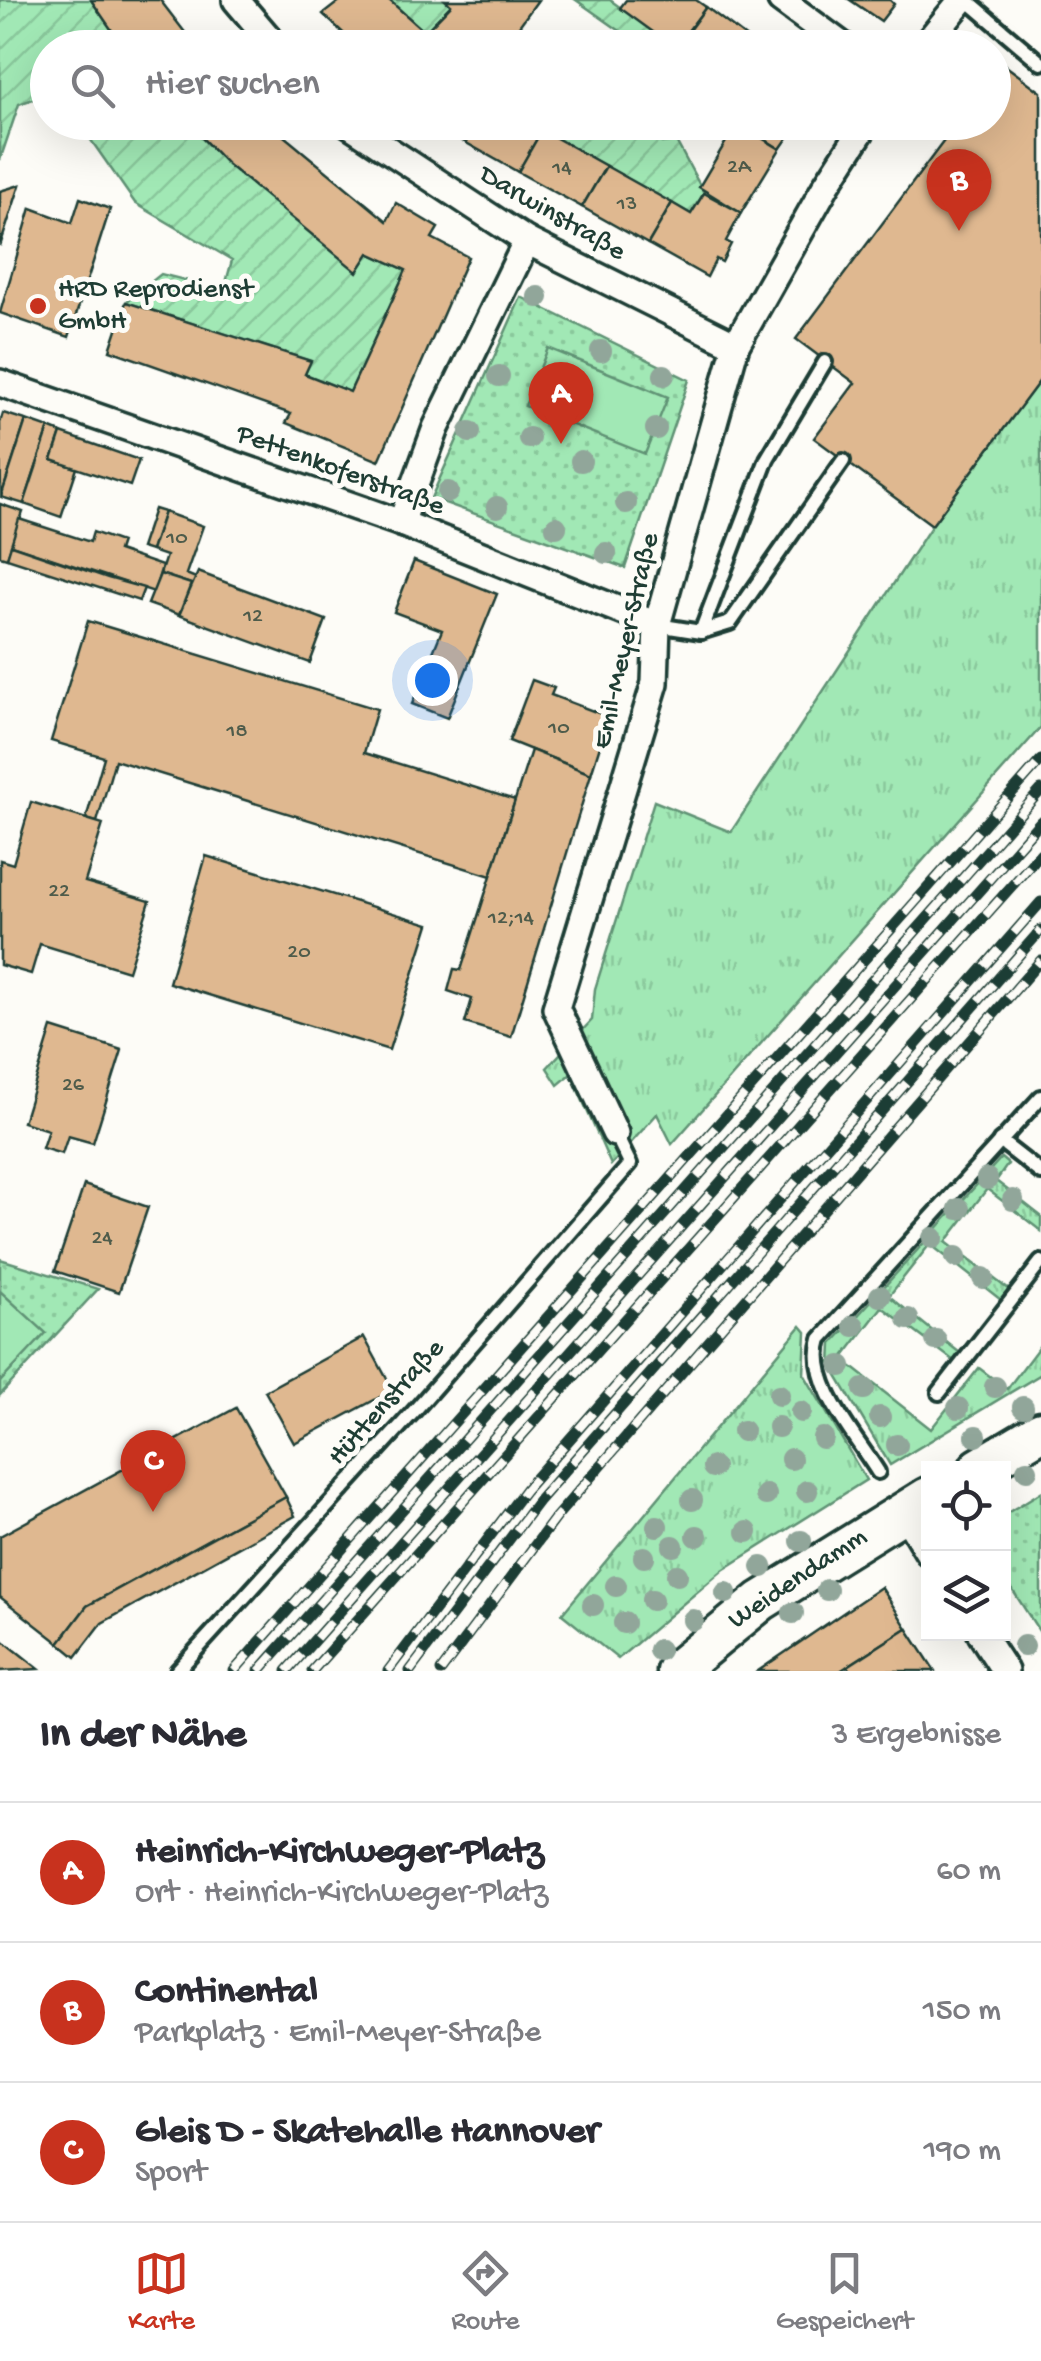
<!DOCTYPE html>
<html lang="de">
<head>
<meta charset="utf-8">
<style>
	body { margin:0; font-family:"Gochi Hand",sans-serif; background:#f7f7f7; color:#2b2b33 }
	.controls { position:absolute; right:30px; bottom:30px; display:grid; overflow:hidden; border-radius:0px; box-shadow:0 10px 40px #0002 }
	.controls button { width:90px; height:90px; display:grid; place-items:center; padding:0; border:0; border-bottom:2px solid #e1e1e2; background:#fff; color:#2b2b33; font:50px sans-serif }
	.you { position:absolute; left:432px; top:680px; width:35px; height:35px; margin:-25px; border:8px solid #fff; border-radius:50%; background:#1a73e8; box-shadow:0 0 0 15px #1a73e833 }
	.badge { display:grid; place-items:center; width:65px; height:65px; border-radius:50%; background:#c8321e; color:#fff; font-size:32px; font-weight:700 }
	.pin { position:absolute; translate:-50% -82px; filter:drop-shadow(0 2px 5px #0008) }
	.pin::after { content:''; position:absolute; top:52px; width:35px; height:30px; background:inherit; clip-path:polygon(0 0,100% 0,50% 100%) }
	.list { margin:0; padding:0; list-style:none }
	h2 { display:flex; justify-content:space-between; align-items:center; height:130px; margin:0; padding:0 40px; font-size:42px }
	h2 small { font-size:32px; font-weight:400; color:#7c7c81 }
	.list li { display:grid; grid-template-columns:65px 1fr auto; gap:30px; align-items:center; box-sizing:border-box; height:140px; padding:0 40px; border-top:2px solid #e1e1e2 }
	.list b { display:block; font-size:38px; white-space:nowrap }
	.list p { margin:0; font-size:32px; white-space:nowrap; color:#7c7c81 }
	.list em { font-size:32px; font-style:normal; color:#7c7c81 }
	.icon { flex:none; width:55px; height:55px; fill:none; stroke:currentColor; stroke-width:2; stroke-linecap:round; stroke-linejoin:round }
	.map { position:relative; flex:none; width:1041px; height:1671px; overflow:hidden }
	.search { position:absolute; background:#fff; box-shadow:0 10px 40px #0002; left:30px; right:30px; top:30px; height:110px; display:flex; align-items:center; gap:25px; box-sizing:border-box; padding:0 35px; border-radius:55px; color:#7c7c81; font-size:38px }
	.sheet { height:550px; background:#fff }
	nav { display:flex; justify-content:space-around; align-items:center; box-sizing:border-box; height:140px; border-top:2px solid #e1e1e2; background:#fff; font-size:28px; color:#7c7c81 }
	nav a { display:grid; justify-items:center; gap:5px }
	nav .on { color:#c8321e }
	.map>svg:first-child { display:block }
	.grass { fill:url(#grass-tufts); stroke:#609274; stroke-width:2.5 }
	.park { fill:url(#park-dots); stroke:#609274; stroke-width:2.5 }
	.garden { fill:url(#garden-furrows); stroke:#609274; stroke-width:2.5 }
	.pitch { fill:#a1e8b5; stroke:#609274; stroke-width:2.5 }
	.building { fill:#dfb890; stroke:#1f3d34; stroke-width:2.5 }
	.lines { fill:none; stroke-linecap:round; stroke-linejoin:round }
	.lane-casing { stroke:#1f3d34; stroke-width:20 }
	.street-casing { stroke:#1f3d34; stroke-width:32 }
	.secondary-casing { stroke:#1f3d34; stroke-width:45 }
	.lane { stroke:#fdfcf7; stroke-width:12 }
	.street { stroke:#fdfcf7; stroke-width:25 }
	.secondary { stroke:#fdfcf7; stroke-width:38 }
	.rail-casing { stroke:#1f3d34; stroke-width:11 }
	.rail { stroke:#fdfcf7; stroke-width:8; stroke-dasharray:22; stroke-linecap:butt }
	.tree { fill:#91a69a }
	.poi-dot { fill:#c8321e; stroke:#fdfcf7; stroke-width:4 }
	.labels { text-anchor:middle; dominant-baseline:central; stroke-width:10; stroke-linejoin:round; paint-order:stroke }
	.number-label { font-size:22px; fill:#4f5c4b }
	.street-label { font-size:28px; fill:#1f3d34; stroke:#fdfcf7 }
	.poi-label { font-size:28px; fill:#1f3d34; stroke:#fdfcf7; text-anchor:start }
</style>
</head>
<body>
<div class="map">
<svg width="1041" height="1671" viewBox="0 0 1041 1671">
	<defs>
		<pattern id="grass-tufts" width="24" height="20" patternUnits="userSpaceOnUse" patternTransform="scale(2.5)"><rect width="24" height="20" fill="#a1e8b5"/><path d="M3 7l-1-3M5 7V3M7 7l1-3M15 17l-1-3M17 17v-4M19 17l1-3" fill="none" stroke="#8ac89c"/></pattern>
		<pattern id="park-dots" width="8" height="8" patternUnits="userSpaceOnUse" patternTransform="scale(2.5)"><rect width="8" height="8" fill="#a1e8b5"/><path d="M2 2h.1M6 6h.1" fill="none" stroke="#8ac89c" stroke-width="1.8" stroke-linecap="round"/></pattern>
		<pattern id="garden-furrows" width="10" height="10" patternUnits="userSpaceOnUse" patternTransform="scale(2.5)"><rect width="10" height="10" fill="#a1e8b5"/><path d="M-1 1l2-2M0 10L10 0M9 11l2-2" fill="none" stroke="#8ac89c"/></pattern>
	</defs>
	<rect width="100%" height="100%" fill="#fdfcf7"/>
	<filter id="ink" filterUnits="userSpaceOnUse"><feTurbulence type="fractalNoise" baseFrequency=".01" numOctaves="2"/><feDisplacementMap in="SourceGraphic" scale="20" xChannelSelector="R" yChannelSelector="G"/><feConvolveMatrix kernelMatrix="1 2 1 2 8 2 1 2 1" color-interpolation-filters="sRGB"/></filter>
	<g filter="url(#ink)">
		<g class="grass">
			<polygon points="1041,379 1041,727 672,1144 657,1114 611,1165 571,1074 558,1085 547,1068 592,1020 595,989 654,801 731,832 932,525"/>
			<polygon points="1001,1158 1008,1164 996,1181 1041,1216 1041,1231 987,1189 946,1242 1009,1290 1001,1300 930,1244 889,1296 960,1353 954,1361 882,1307 842,1359 931,1429 979,1368 1007,1389 1041,1344 1041,1374 890,1465 831,1366 832,1344"/>
			<polygon points="801,1326 806,1332 804,1374 866,1480 723,1570 618,1659 562,1614"/>
		</g>
		<g class="park">
			<polygon points="521,297 689,380 625,568 431,498"/>
			<polygon points="0,1259 98,1289 0,1395"/>
			<polygon points="1041,1492 1041,1634 1004,1577 1004,1515"/>
		</g>
		<g class="garden">
			<polygon points="0,0 91,0 124,47 48,48 47,94 19,104 0,160"/>
			<polygon points="389,0 445,0 451,5 425,32"/>
			<polygon points="576,0 610,0 675,47 643,47"/>
			<polygon points="79,123 187,123 227,164 357,271 369,253 406,270 350,392 305,374 310,361 126,302 161,274 224,290 232,260 135,203"/>
			<polygon points="529,123 624,123 662,143 676,141 704,193 691,214"/>
		</g>
		<g class="pitch">
			<polygon points="548,348 668,397 645,454 525,406"/>
			<polygon points="0,1291 46,1333 0,1382"/>
		</g>
		<g class="building">
			<polygon points="91,0 160,0 197,48 124,48"/>
			<polygon points="341,0 389,0 425,32 410,48 359,48 323,14"/>
			<polygon points="445,0 538,0 503,48 438,44 425,32 451,5"/>
			<polygon points="626,0 696,0 706,7 675,48 620,8"/>
			<polygon points="850,0 890,0 894,4 881,21"/>
			<polygon points="706,7 760,48 676,48"/>
			<polygon points="1002,63 1041,92 1041,379 932,525 814,438 855,383 796,339 958,122 994,122 994,74"/>
			<polygon points="187,122 267,122 387,221 396,203 438,228 432,238 468,257 379,461 286,423 291,414 110,350 126,302 311,361 305,374 350,392 406,270 369,253 357,272 227,164"/>
			<polygon points="454,122 529,122 542,130 518,172 447,132"/>
			<polygon points="738,122 799,122 780,149"/>
			<polygon points="737,123 780,149 741,213 699,187"/>
			<polygon points="542,130 606,166 582,207 518,172"/>
			<polygon points="606,166 672,203 648,244 582,207"/>
			<polygon points="20,185 0,246 0,191"/>
			<polygon points="704,193 741,213 726,241 731,244 722,262 716,259 707,277 648,244 672,203 691,214"/>
			<polygon points="80,198 110,209 69,337 0,313 31,208 72,223"/>
			<polygon points="3,413 26,420 1,497 0,423"/>
			<polygon points="26,420 49,428 24,504 1,497"/>
			<polygon points="49,428 61,433 52,460 77,468 61,517 24,504"/>
			<polygon points="61,433 139,460 130,486 52,460"/>
			<polygon points="0,504 23,512 7,558 0,556"/>
			<polygon points="154,509 164,512 151,551 141,548"/>
			<polygon points="164,512 203,526 186,574 196,578 194,585 160,574 166,556 151,551"/>
			<polygon points="19,519 90,542 93,532 121,542 118,551 162,566 154,592 11,545"/>
			<polygon points="11,545 108,578 144,588 139,601 7,558"/>
			<polygon points="414,561 497,594 447,718 412,704 442,630 394,612"/>
			<polygon points="198,572 326,620 310,663 179,615"/>
			<polygon points="160,574 191,584 179,615 148,604"/>
			<polygon points="88,621 377,709 364,753 515,800 491,876 115,760 97,822 86,819 104,757 51,741"/>
			<polygon points="532,680 554,688 551,695 609,717 591,774 509,741"/>
			<polygon points="531,750 591,774 511,1037 465,1023 472,999 448,991 454,969 461,970"/>
			<polygon points="31,802 103,824 85,882 150,901 128,971 40,944 31,974 0,965 0,860 13,864"/>
			<polygon points="206,856 429,924 389,1050 169,983"/>
			<polygon points="52,1028 122,1050 93,1143 68,1136 62,1154 42,1148 48,1130 23,1122"/>
			<polygon points="84,1185 148,1207 119,1292 55,1271"/>
			<polygon points="364,1337 393,1390 294,1443 265,1391"/>
			<polygon points="236,1408 286,1497 87,1606 59,1643 0,1597 0,1536"/>
			<polygon points="286,1497 295,1516 102,1623 76,1657 59,1643 87,1606"/>
			<polygon points="881,1587 907,1628 840,1671 758,1671"/>
			<polygon points="907,1628 935,1671 851,1671 848,1666"/>
			<polygon points="0,1638 39,1669 0,1671"/>
		</g>
		<g class="lines">
			<defs>
				<g id="lane">
					<polyline points="967,0 1041,63"/>
					<polyline points="657,625 701,632 730,623 843,461"/>
					<polyline points="701,632 767,459 825,362"/>
					<polyline points="1000,1141 1041,1173"/>
					<polyline points="939,1393 1041,1262"/>
					<path d="M878,1472C856,1436 807,1383 821,1339L1041,1097"/>
					<polyline points="177,1671 416,1409 630,1164 615,1133"/>
				</g>
				<g id="street">
					<polyline points="236,0 277,48"/>
					<polyline points="781,0 846,48"/>
					<polyline points="923,48 962,0"/>
					<polyline points="346,122 527,241 736,345"/>
					<polyline points="0,383 401,523 657,625"/>
					<polyline points="401,523 436,428 527,241"/>
					<polyline points="615,1133 556,1008 655,683 657,625 736,345 827,184 867,122"/>
					<polyline points="903,1511 928,1552"/>
					<polyline points="981,1634 1005,1671"/>
				</g>
				<g id="secondary">
					<polyline points="979,1468 1041,1431"/>
					<polyline points="676,1671 761,1601 928,1497"/>
				</g>
			</defs>
			<use href="#lane" class="lane-casing"/>
			<use href="#street" class="street-casing"/>
			<use href="#secondary" class="secondary-casing"/>
			<use href="#lane" class="lane"/>
			<use href="#street" class="street"/>
			<use href="#secondary" class="secondary"/>
			<defs>
				<g id="rail">
					<polyline points="234,1671 1041,760"/>
					<polyline points="259,1671 1041,790"/>
					<polyline points="287,1671 1041,821"/>
					<polyline points="312,1671 1041,853"/>
					<polyline points="388,1671 525,1490 1041,902"/>
					<polyline points="410,1671 539,1500 1041,930"/>
					<polyline points="441,1671 556,1517 1041,960"/>
				</g>
			</defs>
			<use href="#rail" class="rail-casing"/>
			<use href="#rail" class="rail"/>
		</g>
		<g class="tree">
			<circle cx="538" cy="297" r="11"/>
			<circle cx="601" cy="351" r="11"/>
			<circle cx="664" cy="375" r="11"/>
			<circle cx="499" cy="376" r="11"/>
			<circle cx="656" cy="429" r="11"/>
			<circle cx="470" cy="432" r="11"/>
			<circle cx="529" cy="438" r="11"/>
			<circle cx="581" cy="461" r="11"/>
			<circle cx="448" cy="492" r="11"/>
			<circle cx="626" cy="503" r="11"/>
			<circle cx="497" cy="507" r="11"/>
			<circle cx="556" cy="527" r="11"/>
			<circle cx="606" cy="553" r="11"/>
			<circle cx="987" cy="1179" r="11"/>
			<circle cx="1013" cy="1200" r="11"/>
			<circle cx="959" cy="1209" r="11"/>
			<circle cx="933" cy="1238" r="11"/>
			<circle cx="956" cy="1257" r="11"/>
			<circle cx="983" cy="1278" r="11"/>
			<circle cx="880" cy="1296" r="11"/>
			<circle cx="908" cy="1319" r="11"/>
			<circle cx="854" cy="1326" r="11"/>
			<circle cx="936" cy="1340" r="11"/>
			<circle cx="841" cy="1366" r="11"/>
			<circle cx="995" cy="1387" r="11"/>
			<circle cx="864" cy="1389" r="11"/>
			<circle cx="779" cy="1395" r="11"/>
			<circle cx="1023" cy="1407" r="11"/>
			<circle cx="958" cy="1408" r="11"/>
			<circle cx="801" cy="1412" r="11"/>
			<circle cx="880" cy="1417" r="11"/>
			<circle cx="778" cy="1427" r="11"/>
			<circle cx="743" cy="1431" r="11"/>
			<circle cx="976" cy="1436" r="11"/>
			<circle cx="823" cy="1438" r="11"/>
			<circle cx="897" cy="1445" r="11"/>
			<circle cx="791" cy="1459" r="11"/>
			<circle cx="713" cy="1467" r="11"/>
			<circle cx="1027" cy="1470" r="11"/>
			<circle cx="807" cy="1491" r="11"/>
			<circle cx="766" cy="1495" r="11"/>
			<circle cx="692" cy="1500" r="11"/>
			<circle cx="657" cy="1526" r="11"/>
			<circle cx="747" cy="1532" r="11"/>
			<circle cx="697" cy="1536" r="11"/>
			<circle cx="801" cy="1541" r="11"/>
			<circle cx="673" cy="1546" r="11"/>
			<circle cx="644" cy="1557" r="11"/>
			<circle cx="762" cy="1567" r="11"/>
			<circle cx="677" cy="1575" r="11"/>
			<circle cx="616" cy="1586" r="11"/>
			<circle cx="827" cy="1590" r="11"/>
			<circle cx="726" cy="1593" r="11"/>
			<circle cx="652" cy="1600" r="11"/>
			<circle cx="593" cy="1605" r="11"/>
			<circle cx="793" cy="1613" r="11"/>
			<circle cx="693" cy="1620" r="11"/>
			<circle cx="624" cy="1623" r="11"/>
			<circle cx="1024" cy="1646" r="11"/>
			<circle cx="659" cy="1650" r="11"/>
		</g>
	</g>
	<circle class="poi-dot" cx="38" cy="306" r="10"/>
	<g class="labels">
		<g class="number-label">
			<text x="739" y="168">2A</text>
			<text x="562" y="169">14</text>
			<text x="627" y="205">13</text>
			<text x="177" y="539">10</text>
			<text x="253" y="617">12</text>
			<text x="559" y="729">10</text>
			<text x="237" y="732">18</text>
			<text x="59" y="892">22</text>
			<text x="511" y="919">12;14</text>
			<text x="299" y="953">20</text>
			<text x="73" y="1086">26</text>
			<text x="102" y="1239">24</text>
		</g>
		<g class="street-label">
			<text transform="translate(552 214) rotate(30)">Darwinstraße</text>
			<text transform="translate(340 471) rotate(20)">Pettenkoferstraße</text>
			<text transform="translate(627 641) rotate(-77)">Emil-Meyer-Straße</text>
			<text transform="translate(387 1403) rotate(-48)">Hüttenstraße</text>
			<text transform="translate(798 1579) rotate(-34)">Weidendamm</text>
		</g>
		<g class="poi-label">
			<text x="58" y="290">HRD Reprodienst<tspan x="58" dy="32">GmbH</tspan></text>
		</g>
	</g>
</svg>
<div class="controls">
<button><svg class="icon" aria-label="locate" viewBox="0 0 24 24"><circle cx="12" cy="12" r="6"/><path d="M12 2v4M12 18v4M2 12h4M18 12h4"/></svg></button>
<button><svg class="icon" aria-label="layers" viewBox="0 0 24 24"><path d="M12 4l9 5-9 5-9-5zM3 14l9 5 9-5"/></svg></button>
</div>
<div class="you"></div>
<div class="pin badge" style="left:561px;top:444px">A</div>
<div class="pin badge" style="left:959px;top:231px">B</div>
<div class="pin badge" style="left:153px;top:1512px">C</div>
<div class="search"><svg class="icon" aria-label="search" viewBox="0 0 24 24"><circle cx="10" cy="10" r="6"/><path d="M15 15l6 6"/></svg>Hier suchen</div>
</div>
<section class="sheet">
<h2>In der Nähe<small>3 Ergebnisse</small></h2>
<ul class="list">
<li><span class="badge">A</span><div><b>Heinrich-Kirchweger-Platz</b><p>Ort · Heinrich-Kirchweger-Platz</p></div><em>60 m</em></li>
<li><span class="badge">B</span><div><b>Continental</b><p>Parkplatz · Emil-Meyer-Straße</p></div><em>150 m</em></li>
<li><span class="badge">C</span><div><b>Gleis D - Skatehalle Hannover</b><p>Sport</p></div><em>190 m</em></li>
</ul>
</section>
<nav>
<a class="on"><svg class="icon" aria-label="map" viewBox="0 0 24 24"><path d="M3 6l6-2 6 2 6-2v14l-6 2-6-2-6 2zM9 4v14M15 6v14"/></svg>Karte</a>
<a><svg class="icon" aria-label="directions" viewBox="0 0 24 24"><path d="M12 3l9 9-9 9-9-9zM9 14v-3h6M13 9l2 2-2 2"/></svg>Route</a>
<a><svg class="icon" aria-label="saved" viewBox="0 0 24 24"><path d="M7 4h10v16l-5-4-5 4z"/></svg>Gespeichert</a>
</nav>
</body>
</html>
